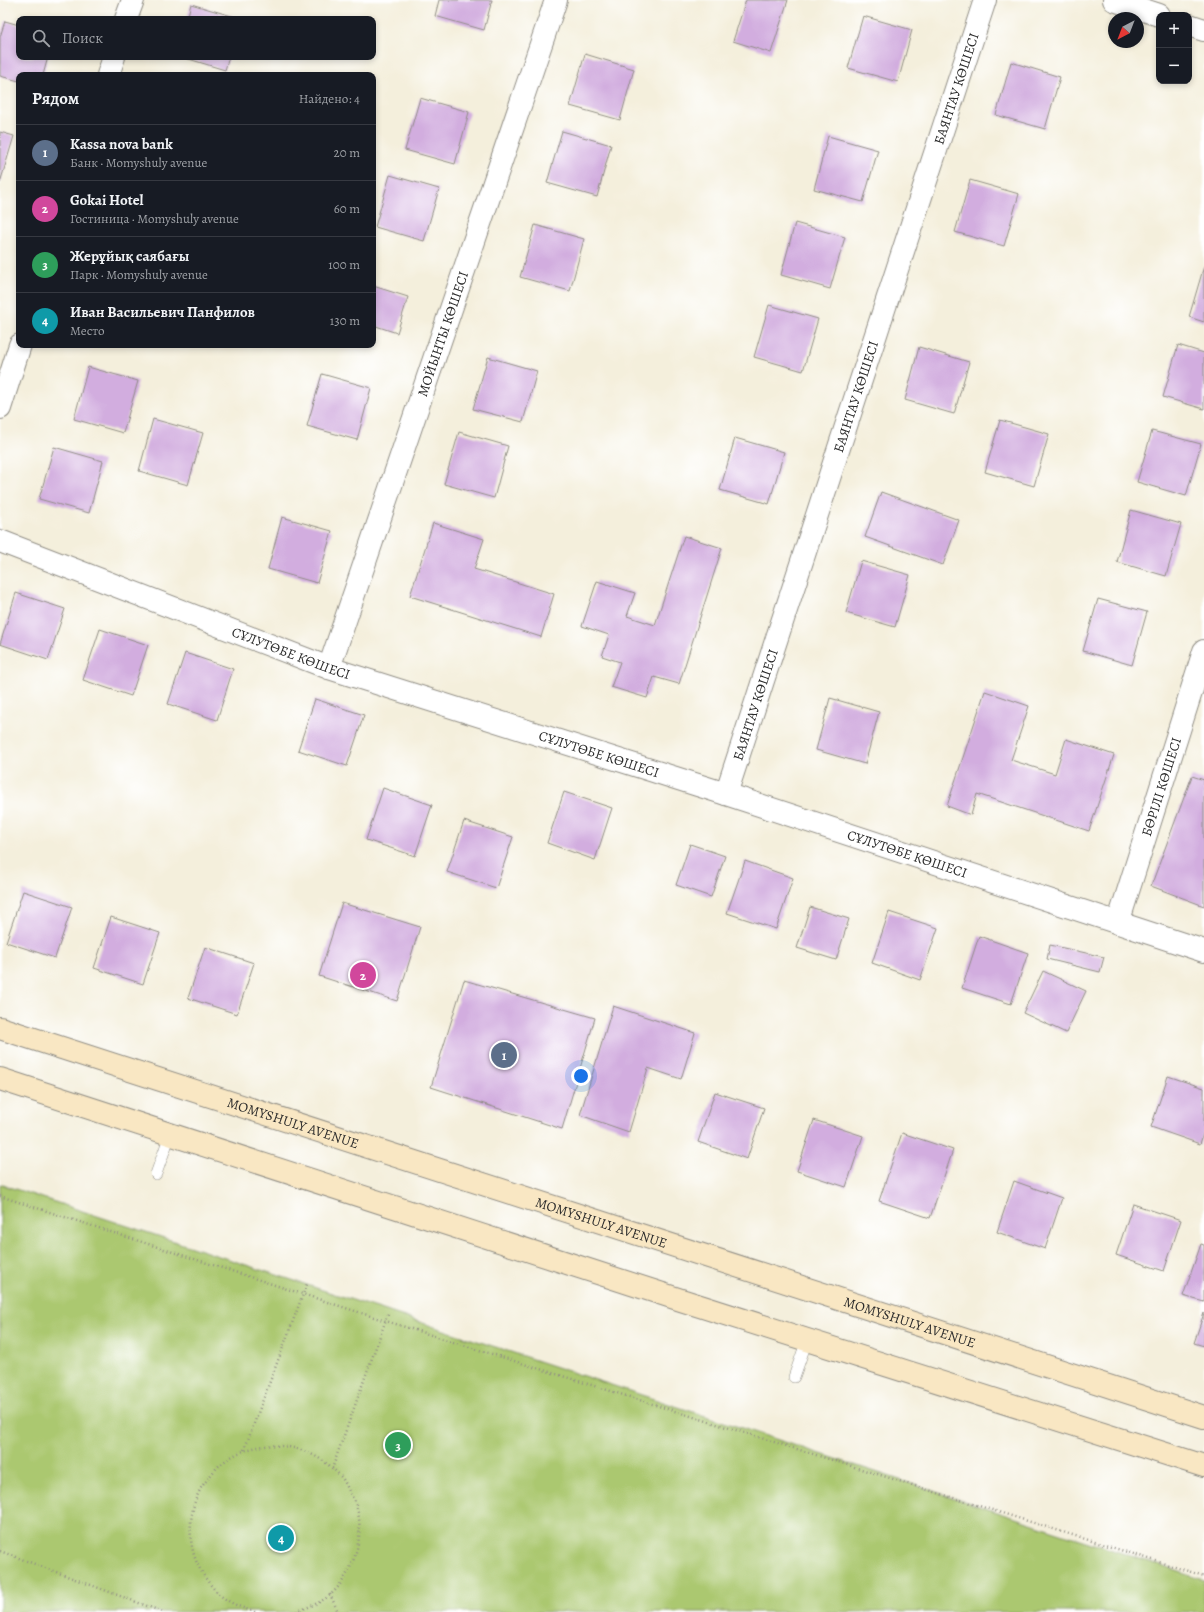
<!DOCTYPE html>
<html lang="ru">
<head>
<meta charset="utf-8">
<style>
	body { margin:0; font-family:Alegreya,serif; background:#242831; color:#f1f3f6 }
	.controls { position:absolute; right:12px; top:12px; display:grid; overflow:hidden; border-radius:8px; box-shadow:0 2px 6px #0003 }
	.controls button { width:36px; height:36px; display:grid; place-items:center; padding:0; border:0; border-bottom:1px solid #363941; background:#171b24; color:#f1f3f6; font:20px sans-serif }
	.compass { position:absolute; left:1108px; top:12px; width:36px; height:36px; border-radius:50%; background:#171b24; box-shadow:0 2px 6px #0003; rotate:222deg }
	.you { position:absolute; left:581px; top:1076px; width:14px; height:14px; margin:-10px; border:3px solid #fff; border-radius:50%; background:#1a73e8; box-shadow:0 0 0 6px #1a73e833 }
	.badge { display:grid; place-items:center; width:26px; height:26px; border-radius:50%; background:#0f766e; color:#fff; font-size:13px; font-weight:700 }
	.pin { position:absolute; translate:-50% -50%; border:2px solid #fff; box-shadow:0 1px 4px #0006 }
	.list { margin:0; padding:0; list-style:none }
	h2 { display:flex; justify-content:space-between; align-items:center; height:52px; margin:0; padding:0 16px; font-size:17px }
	h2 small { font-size:13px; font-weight:400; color:#9ea1a6 }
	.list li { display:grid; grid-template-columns:26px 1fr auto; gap:12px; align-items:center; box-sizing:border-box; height:56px; padding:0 16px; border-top:1px solid #363941 }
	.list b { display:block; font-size:15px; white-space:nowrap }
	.list p { margin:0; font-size:13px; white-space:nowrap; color:#9ea1a6 }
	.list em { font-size:13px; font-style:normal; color:#9ea1a6 }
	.icon { flex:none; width:22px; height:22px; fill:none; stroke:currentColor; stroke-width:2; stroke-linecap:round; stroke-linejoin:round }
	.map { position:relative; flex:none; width:1204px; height:1612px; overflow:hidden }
	.search { position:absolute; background:#171b24; box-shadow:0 2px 6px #0003; left:16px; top:16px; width:360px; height:44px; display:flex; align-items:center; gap:10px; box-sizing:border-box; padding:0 14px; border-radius:8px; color:#9ea1a6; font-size:15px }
	.panel { position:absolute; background:#171b24; box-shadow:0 2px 6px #0003; left:16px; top:72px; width:360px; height:276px; border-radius:8px }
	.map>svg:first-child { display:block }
	.green { fill:#abc86f; stroke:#6b7a4d }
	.building { fill:#d2addf }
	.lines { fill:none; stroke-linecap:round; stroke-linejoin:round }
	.lane-casing { stroke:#908d84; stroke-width:12 }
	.street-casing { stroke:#908d84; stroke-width:24 }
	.secondary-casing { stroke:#908d84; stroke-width:24 }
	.path { stroke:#908d84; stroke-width:2.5; stroke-dasharray:1 3; stroke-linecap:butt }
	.lane { stroke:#fff; stroke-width:11 }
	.street { stroke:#fff; stroke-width:22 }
	.secondary { stroke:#f9e7c3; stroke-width:22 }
	.labels { text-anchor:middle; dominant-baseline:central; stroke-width:4; stroke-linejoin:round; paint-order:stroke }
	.street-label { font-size:14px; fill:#2b2b2b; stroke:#fff }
</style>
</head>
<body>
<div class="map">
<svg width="1204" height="1612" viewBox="0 0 1204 1612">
	<rect width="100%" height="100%" fill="#fff"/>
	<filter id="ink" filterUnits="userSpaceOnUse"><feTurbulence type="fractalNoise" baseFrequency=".025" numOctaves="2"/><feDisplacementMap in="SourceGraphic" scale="8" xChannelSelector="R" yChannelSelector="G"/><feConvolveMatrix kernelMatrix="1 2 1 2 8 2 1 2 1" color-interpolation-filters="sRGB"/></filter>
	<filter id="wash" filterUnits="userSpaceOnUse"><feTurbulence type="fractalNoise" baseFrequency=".012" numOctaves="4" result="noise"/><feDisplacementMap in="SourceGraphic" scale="16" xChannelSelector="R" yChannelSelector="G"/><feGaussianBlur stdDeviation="0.9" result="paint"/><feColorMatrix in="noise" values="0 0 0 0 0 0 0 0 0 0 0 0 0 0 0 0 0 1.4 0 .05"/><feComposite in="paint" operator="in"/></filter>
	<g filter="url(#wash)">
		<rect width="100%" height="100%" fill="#f4efdc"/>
		<polygon class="green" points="0,1184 1204,1580 1204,1612 0,1612"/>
		<g id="blocks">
			<g class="building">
				<polygon points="439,0 492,0 484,30 435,16"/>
				<polygon points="746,0 788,0 771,53 733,41"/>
				<polygon points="191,4 242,19 187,19"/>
				<polygon points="863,16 912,30 898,82 848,68"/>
				<polygon points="5,21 19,25 19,57 48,57 43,75 19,75 19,81 0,76 0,37"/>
				<polygon points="585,54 634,69 620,120 570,106"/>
				<polygon points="182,57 229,57 225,70"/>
				<polygon points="1011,62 1060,77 1045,129 996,115"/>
				<polygon points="420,98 469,112 455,164 405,150"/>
				<polygon points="562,131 611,145 597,197 547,183"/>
				<polygon points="0,132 14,136 0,183"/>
				<polygon points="828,136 878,150 863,202 814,189"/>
				<polygon points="390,175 439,189 424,241 375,227"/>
				<polygon points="970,180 1019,194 1004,246 955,232"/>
				<polygon points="795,223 845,237 830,289 781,275"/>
				<polygon points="535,225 584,239 570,291 520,277"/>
				<polygon points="1204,266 1204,322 1189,317"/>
				<polygon points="373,286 408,297 397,333 373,325"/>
				<polygon points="769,305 818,319 803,371 754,357"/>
				<polygon points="1178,345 1204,353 1204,409 1163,397"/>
				<polygon points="919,347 969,362 954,414 905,400"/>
				<polygon points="488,357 537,371 523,422 473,409"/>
				<polygon points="88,367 138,381 123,433 74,419"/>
				<polygon points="322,374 371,388 357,440 307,426"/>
				<polygon points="153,419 203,433 188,485 139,471"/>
				<polygon points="1000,420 1049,434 1034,486 985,472"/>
				<polygon points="1152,431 1201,444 1186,496 1137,482"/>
				<polygon points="459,432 508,446 494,498 444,484"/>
				<polygon points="735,438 784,452 769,504 720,490"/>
				<polygon points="54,447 103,461 89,513 39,499"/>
				<polygon points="881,492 959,520 943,565 865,537"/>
				<polygon points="1131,510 1181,524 1166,576 1117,562"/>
				<polygon points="282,517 332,531 317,583 268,569"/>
				<polygon points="433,523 484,539 474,569 554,594 541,637 410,596"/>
				<polygon points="684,536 722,548 679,684 654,677 647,698 611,687 620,662 602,656 609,635 582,626 597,581 635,593 627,616 655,625"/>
				<polygon points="861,561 910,575 895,627 846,613"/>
				<polygon points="16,593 65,609 48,660 0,644"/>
				<polygon points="1098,599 1147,612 1132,665 1083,651"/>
				<polygon points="100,629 148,645 131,696 83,680"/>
				<polygon points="185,653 233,669 217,720 168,704"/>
				<polygon points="985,691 1029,706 1011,760 1055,774 1066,739 1114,755 1089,831 977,794 971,815 947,806"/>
				<polygon points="830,698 879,712 865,764 816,750"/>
				<polygon points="315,699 364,715 347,766 298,750"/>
				<polygon points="1192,776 1204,780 1204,906 1151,886"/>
				<polygon points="383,788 432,805 415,856 366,840"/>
				<polygon points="564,792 612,808 595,860 547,843"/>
				<polygon points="464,821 513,837 496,888 447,872"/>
				<polygon points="690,844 725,856 711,897 676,885"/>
				<polygon points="745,861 793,878 776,929 727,913"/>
				<polygon points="23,891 72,907 55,958 6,942"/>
				<polygon points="342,903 420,927 397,1001 319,976"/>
				<polygon points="810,907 849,919 836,960 797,948"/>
				<polygon points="889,912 938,928 920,980 872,963"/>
				<polygon points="111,917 160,933 143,984 94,968"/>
				<polygon points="979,936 1028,953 1011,1004 962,988"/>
				<polygon points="1050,945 1104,957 1100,972 1047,959"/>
				<polygon points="205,947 254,963 237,1014 188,998"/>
				<polygon points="1043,971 1086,991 1066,1033 1023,1013"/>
				<polygon points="464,980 595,1018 562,1129 431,1087"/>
				<polygon points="613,1006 695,1033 681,1079 648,1068 629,1132 580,1115"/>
				<polygon points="1168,1076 1204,1088 1204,1131 1200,1144 1151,1127"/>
				<polygon points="715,1092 764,1108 747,1159 698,1142"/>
				<polygon points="814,1120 863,1136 846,1187 797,1171"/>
				<polygon points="902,1133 953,1150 930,1218 879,1201"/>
				<polygon points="1014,1181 1062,1198 1045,1249 997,1232"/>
				<polygon points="1133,1204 1181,1220 1164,1271 1116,1255"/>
				<polygon points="1201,1244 1204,1245 1204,1302 1183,1296"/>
				<polygon points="1204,1313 1204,1346 1194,1343"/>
			</g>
		</g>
	</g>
	<g filter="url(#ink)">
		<use href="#blocks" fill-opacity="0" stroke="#908d84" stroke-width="1"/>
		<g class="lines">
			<defs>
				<g id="lane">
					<polyline points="156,1174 170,1135"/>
					<polyline points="794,1377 807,1340"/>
				</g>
				<g id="street">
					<polyline points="1114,0 1159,15"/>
					<polyline points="126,19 133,0"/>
					<polyline points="1189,25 1204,30"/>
					<polyline points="108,75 114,57"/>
					<polyline points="0,408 20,345"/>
					<path id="s1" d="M0,541L329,668L726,794L1204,951"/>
					<path id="s2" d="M329,668L556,0"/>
					<path id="s3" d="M726,794L985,0"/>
					<path id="s4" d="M1118,923L1204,651"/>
				</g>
				<g id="secondary">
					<path id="s5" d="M0,1028L1204,1417"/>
					<polyline points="0,1079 681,1300 1204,1466"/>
				</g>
			</defs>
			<use href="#lane" class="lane-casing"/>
			<use href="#street" class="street-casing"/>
			<use href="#secondary" class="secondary-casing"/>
			<g class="path">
				<polyline points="0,1196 386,1321 1204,1576"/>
				<polyline points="244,1450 307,1284"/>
				<polyline points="332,1469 389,1311"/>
				<polyline points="0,1551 163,1612"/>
				<polyline points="330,1594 338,1612"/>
				<path d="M255,1612C247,1609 239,1607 232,1603C217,1596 204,1578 197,1563C186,1539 189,1500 207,1480C211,1475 215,1469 221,1464C258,1434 312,1442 342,1478C345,1482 347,1487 349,1491C351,1496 355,1500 356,1505C365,1532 356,1565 338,1587C327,1601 310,1607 294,1612"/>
			</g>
			<use href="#lane" class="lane"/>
			<use href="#street" class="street"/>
			<use href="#secondary" class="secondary"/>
		</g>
	</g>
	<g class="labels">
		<g class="street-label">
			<text stroke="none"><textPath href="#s3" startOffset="742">БАЯНТАУ КӨШЕСІ</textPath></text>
			<text stroke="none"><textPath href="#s2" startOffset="353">МОЙЫНТЫ КӨШЕСІ</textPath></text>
			<text stroke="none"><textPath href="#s3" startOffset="418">БАЯНТАУ КӨШЕСІ</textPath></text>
			<text stroke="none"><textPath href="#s1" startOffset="312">СҰЛУТӨБЕ КӨШЕСІ</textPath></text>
			<text stroke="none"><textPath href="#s3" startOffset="94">БАЯНТАУ КӨШЕСІ</textPath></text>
			<text stroke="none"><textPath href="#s1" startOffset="636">СҰЛУТӨБЕ КӨШЕСІ</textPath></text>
			<text stroke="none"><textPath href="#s4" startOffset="143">БӨРІЛІ КӨШЕСІ</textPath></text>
			<text stroke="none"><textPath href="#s1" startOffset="960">СҰЛУТӨБЕ КӨШЕСІ</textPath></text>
			<text stroke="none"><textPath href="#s5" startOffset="308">MOMYSHULY AVENUE</textPath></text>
			<text stroke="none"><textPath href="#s5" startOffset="632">MOMYSHULY AVENUE</textPath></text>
			<text stroke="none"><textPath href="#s5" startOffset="956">MOMYSHULY AVENUE</textPath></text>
		</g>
	</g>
</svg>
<div class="controls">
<button>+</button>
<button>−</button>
</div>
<svg class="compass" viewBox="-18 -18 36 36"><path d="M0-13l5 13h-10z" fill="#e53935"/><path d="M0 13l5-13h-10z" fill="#9ea1a6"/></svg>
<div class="you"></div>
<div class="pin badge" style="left:504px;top:1055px;background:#5c6f8a">1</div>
<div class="pin badge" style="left:363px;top:975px;background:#d1479c">2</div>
<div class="pin badge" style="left:398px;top:1445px;background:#2e9e5b">3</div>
<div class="pin badge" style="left:281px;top:1538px;background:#0f9aa8">4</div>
<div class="search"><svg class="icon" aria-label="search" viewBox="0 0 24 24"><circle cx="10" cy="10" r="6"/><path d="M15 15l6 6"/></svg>Поиск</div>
<section class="panel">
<h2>Рядом<small>Найдено: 4</small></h2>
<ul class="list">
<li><span class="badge" style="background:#5c6f8a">1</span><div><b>Kassa nova bank</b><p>Банк · Momyshuly avenue</p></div><em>20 m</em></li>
<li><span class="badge" style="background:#d1479c">2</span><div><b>Gokai Hotel</b><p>Гостиница · Momyshuly avenue</p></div><em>60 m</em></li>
<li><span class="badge" style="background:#2e9e5b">3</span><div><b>Жерұйық саябағы</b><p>Парк · Momyshuly avenue</p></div><em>100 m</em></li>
<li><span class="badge" style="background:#0f9aa8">4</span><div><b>Иван Васильевич Панфилов</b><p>Место</p></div><em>130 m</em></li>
</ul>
</section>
</div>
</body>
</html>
